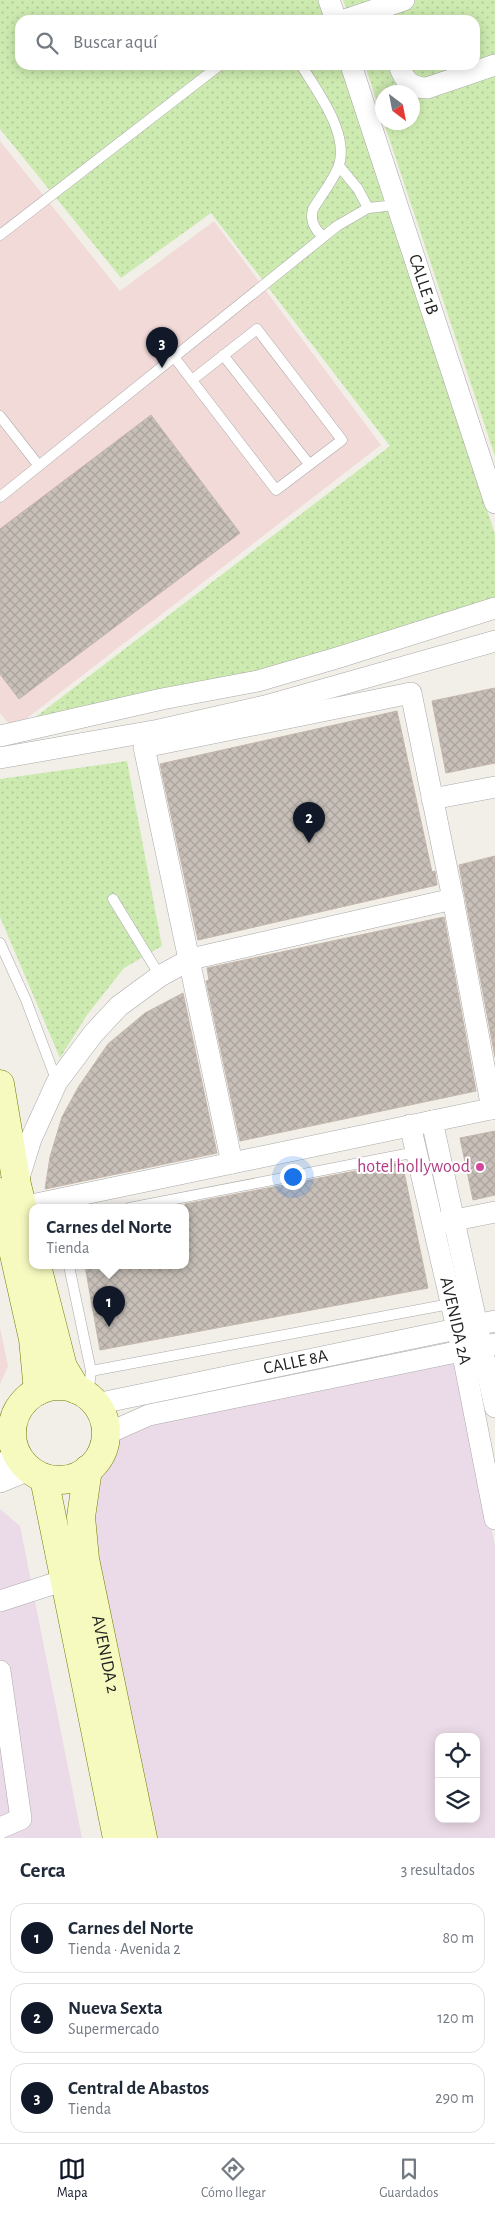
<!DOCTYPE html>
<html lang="es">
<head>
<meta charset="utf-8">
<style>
	body { margin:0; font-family:"Alegreya Sans",sans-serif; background:#f2f2f3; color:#1f2937 }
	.controls { position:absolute; right:15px; bottom:15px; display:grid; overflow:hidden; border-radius:10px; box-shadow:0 2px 12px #0003 }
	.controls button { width:45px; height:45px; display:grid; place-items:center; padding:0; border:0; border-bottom:1px solid #e0e1e3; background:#fff; color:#1f2937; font:25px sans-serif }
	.compass { position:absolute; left:375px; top:85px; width:45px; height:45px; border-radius:50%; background:#fff; box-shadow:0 2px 12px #0003; rotate:148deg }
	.you { position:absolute; left:292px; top:1176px; width:18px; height:18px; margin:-12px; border:4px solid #fff; border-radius:50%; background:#1a73e8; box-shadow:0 0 0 8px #1a73e833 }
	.badge { display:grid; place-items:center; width:32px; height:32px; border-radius:50%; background:#111827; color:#fff; font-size:16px; font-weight:700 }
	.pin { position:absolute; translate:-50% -41px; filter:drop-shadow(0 1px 2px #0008) }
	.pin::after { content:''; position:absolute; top:26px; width:18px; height:15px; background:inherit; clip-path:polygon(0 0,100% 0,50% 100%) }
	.popup { position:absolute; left:29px; top:1204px; width:160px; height:65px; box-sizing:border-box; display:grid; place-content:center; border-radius:10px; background:#fff; filter:drop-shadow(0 1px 4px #0005); font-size:16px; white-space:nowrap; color:#747a83 }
	.popup b { font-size:19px; color:#1f2937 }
	.popup::after { content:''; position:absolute; left:50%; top:100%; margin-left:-10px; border:10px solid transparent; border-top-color:#fff }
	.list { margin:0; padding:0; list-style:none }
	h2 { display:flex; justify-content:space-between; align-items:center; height:65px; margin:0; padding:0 20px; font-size:21px }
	h2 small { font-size:16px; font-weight:400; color:#747a83 }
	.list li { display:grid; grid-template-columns:32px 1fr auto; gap:15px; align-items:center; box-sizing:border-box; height:70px; margin:0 10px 10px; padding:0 10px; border:1px solid #e0e1e3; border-radius:15px }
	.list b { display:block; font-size:19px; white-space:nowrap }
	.list p { margin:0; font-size:16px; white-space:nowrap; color:#747a83 }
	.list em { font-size:16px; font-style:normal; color:#747a83 }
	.icon { flex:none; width:28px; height:28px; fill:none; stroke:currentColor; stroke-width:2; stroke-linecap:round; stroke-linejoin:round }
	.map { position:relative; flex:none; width:495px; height:1838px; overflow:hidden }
	.search { position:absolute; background:#fff; box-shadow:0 2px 12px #0003; left:15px; right:15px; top:15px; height:55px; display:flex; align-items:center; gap:12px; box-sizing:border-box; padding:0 18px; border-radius:15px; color:#747a83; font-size:19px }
	.sheet { height:305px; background:#fff }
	nav { display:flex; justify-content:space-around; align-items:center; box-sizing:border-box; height:70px; border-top:1px solid #e0e1e3; background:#fff; font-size:14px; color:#747a83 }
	nav a { display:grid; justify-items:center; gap:2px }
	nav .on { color:#111827 }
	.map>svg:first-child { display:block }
	.commercial { fill:#f2dad9 }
	.industrial { fill:#ebdbe8; fill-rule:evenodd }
	.grass { fill:url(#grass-dots) }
	.building { fill:url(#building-cross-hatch); stroke:#c4b6ab }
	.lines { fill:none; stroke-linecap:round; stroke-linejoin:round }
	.lane-casing { stroke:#a9a9a9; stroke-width:11 }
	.street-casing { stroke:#a9a9a9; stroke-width:22 }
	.secondary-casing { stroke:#707d05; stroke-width:29 }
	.lane { stroke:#fff; stroke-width:10 }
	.street { stroke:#fff; stroke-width:21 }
	.secondary { stroke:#f7fabf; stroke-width:28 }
	.hotel-dot { fill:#d1479c; stroke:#fff; stroke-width:2 }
	.labels { text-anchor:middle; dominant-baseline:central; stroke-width:4; stroke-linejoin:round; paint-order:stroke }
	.street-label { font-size:18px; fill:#222; stroke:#fff }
	.hotel-label { font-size:18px; fill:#b23c85; stroke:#fff; text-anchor:end }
</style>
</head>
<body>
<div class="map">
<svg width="495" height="1838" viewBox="0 0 495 1838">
	<defs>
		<pattern id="grass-dots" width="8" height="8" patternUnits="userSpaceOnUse" patternTransform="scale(1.25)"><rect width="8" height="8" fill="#cdebb0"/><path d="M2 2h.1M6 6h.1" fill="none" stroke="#b0c997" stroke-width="1.8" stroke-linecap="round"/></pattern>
		<pattern id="building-cross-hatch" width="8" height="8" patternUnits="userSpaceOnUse" patternTransform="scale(1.25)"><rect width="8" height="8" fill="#c7bfb8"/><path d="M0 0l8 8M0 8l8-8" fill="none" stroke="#aba49e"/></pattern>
	</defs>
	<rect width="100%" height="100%" fill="#f2efe9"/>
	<g class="commercial">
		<polygon points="0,141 120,291 214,221 381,445 13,729 0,713"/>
		<polygon points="0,1328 8,1366 0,1384"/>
	</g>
	<g class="industrial">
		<path d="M459,1358L495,1546V1838H149L88,1524L95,1462L118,1438L151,1421ZM439,1737H476V1819H439Z"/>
		<polygon points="0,1509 20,1526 82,1838 0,1838"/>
	</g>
	<g class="grass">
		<polygon points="0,0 320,0 326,20 20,20 20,65 341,65 495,534 495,601 304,665 33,719 390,446 211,213 121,278 0,129"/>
		<polygon points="343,0 495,0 495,456 384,123 412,122 412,92 382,92 382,118 365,65 475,65 475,20 350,20"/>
		<polygon points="127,761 162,946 124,968 87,1015 60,1058 0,917 0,779"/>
	</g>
	<g class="building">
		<polygon points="151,415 240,533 19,699 0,674 0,529"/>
		<polygon points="495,688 495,763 446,773 432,701"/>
		<polygon points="397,711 432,872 435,871 437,885 198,940 160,764"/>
		<polygon points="495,856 495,1057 459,865"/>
		<polygon points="444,917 476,1091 240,1141 206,981 209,980 207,968"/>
		<polygon points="183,993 217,1153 45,1189 50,1157 62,1117 79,1086 108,1044 145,1013"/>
		<polygon points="495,1131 495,1195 473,1200 460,1138"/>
		<polygon points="402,1162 428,1288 100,1350 85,1266 185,1266 185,1204"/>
	</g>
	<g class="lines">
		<defs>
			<g id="lane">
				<path d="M301,65C317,91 349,133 339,165C335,178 320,197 313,209C310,221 314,228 323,237"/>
				<polyline points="339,166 358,189 368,208"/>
				<polyline points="0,235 220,65"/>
				<polyline points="223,355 309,464"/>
				<polyline points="174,357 276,490 342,440 257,329 192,380"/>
				<polyline points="0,416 39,466"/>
				<polyline points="0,497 337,226 368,208 396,205"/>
				<polyline points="113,899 160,976"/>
				<polyline points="0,943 26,1000 57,1082"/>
				<polyline points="129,1208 416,1152"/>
				<polyline points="69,1266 91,1371 450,1304"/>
				<polyline points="88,1396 91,1371"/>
			</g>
			<g id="street">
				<polyline points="329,0 336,20"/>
				<polyline points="345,20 404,0"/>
				<path id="s1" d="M351,65L495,503"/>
				<path d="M399,65C404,80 410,88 427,88L495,65"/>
				<polyline points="0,736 162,699 258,681 340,657 495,608"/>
				<polyline points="0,758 159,730 265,706 495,641"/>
				<polyline points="432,799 495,787"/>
				<polyline points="432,1121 495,1407"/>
				<path id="s2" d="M410,1125L462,1350L495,1519"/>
				<polyline points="232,1163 144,747 411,693 453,899 492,1109"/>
				<polyline points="17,1184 31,1139 57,1082 93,1034 119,1006 160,976 191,959 453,899"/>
				<polyline points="22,1207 495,1108"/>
				<polyline points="440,1223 495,1212"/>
				<path id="s3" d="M96,1404L495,1321"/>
				<polyline points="106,1434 149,1415 495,1344"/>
				<polyline points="0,1463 20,1460"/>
				<polyline points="0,1482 29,1470"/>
				<polyline points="0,1601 65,1580"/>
				<polyline points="0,1671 21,1819 0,1828"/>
			</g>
			<g id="secondary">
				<polyline points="0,1084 17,1185 33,1250"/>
				<polyline points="0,1192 33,1339 38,1391"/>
				<polyline points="37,1266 63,1367 77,1390"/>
				<circle cx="59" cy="1433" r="47"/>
				<path id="s4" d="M88,1469L81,1517L85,1559L143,1838"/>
				<polyline points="44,1478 117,1838"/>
			</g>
		</defs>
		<use href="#lane" class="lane-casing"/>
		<use href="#street" class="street-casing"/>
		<use href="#secondary" class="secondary-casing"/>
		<use href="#lane" class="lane"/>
		<use href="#street" class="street"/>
		<use href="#secondary" class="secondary"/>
	</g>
	<circle class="hotel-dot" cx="480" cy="1167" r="5"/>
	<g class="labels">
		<g class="street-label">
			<text stroke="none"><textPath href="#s1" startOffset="231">CALLE 1B</textPath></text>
			<text stroke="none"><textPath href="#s2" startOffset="201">AVENIDA 2A</textPath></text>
			<text stroke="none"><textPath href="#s3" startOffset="204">CALLE 8A</textPath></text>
			<text stroke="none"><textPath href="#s4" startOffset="188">AVENIDA 2</textPath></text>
		</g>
		<g class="hotel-label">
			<text x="470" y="1167">hotel hollywood</text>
		</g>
	</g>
</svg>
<div class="controls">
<button><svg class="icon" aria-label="locate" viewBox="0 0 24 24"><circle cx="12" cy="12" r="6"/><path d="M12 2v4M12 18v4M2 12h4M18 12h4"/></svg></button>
<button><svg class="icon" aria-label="layers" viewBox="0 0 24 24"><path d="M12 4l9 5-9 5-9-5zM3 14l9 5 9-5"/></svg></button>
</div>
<svg class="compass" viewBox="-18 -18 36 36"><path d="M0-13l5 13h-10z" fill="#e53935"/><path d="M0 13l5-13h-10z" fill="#747a83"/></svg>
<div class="you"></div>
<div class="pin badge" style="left:109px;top:1327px">1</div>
<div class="popup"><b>Carnes del Norte</b>Tienda</div>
<div class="pin badge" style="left:309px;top:843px">2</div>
<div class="pin badge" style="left:162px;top:368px">3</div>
<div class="search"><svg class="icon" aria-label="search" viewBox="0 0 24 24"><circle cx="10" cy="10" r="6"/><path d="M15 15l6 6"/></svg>Buscar aquí</div>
</div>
<section class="sheet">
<h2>Cerca<small>3 resultados</small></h2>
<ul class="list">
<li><span class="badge">1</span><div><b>Carnes del Norte</b><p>Tienda · Avenida 2</p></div><em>80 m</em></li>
<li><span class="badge">2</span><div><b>Nueva Sexta</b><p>Supermercado</p></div><em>120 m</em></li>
<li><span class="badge">3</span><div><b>Central de Abastos</b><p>Tienda</p></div><em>290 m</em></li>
</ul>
</section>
<nav>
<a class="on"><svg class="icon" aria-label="map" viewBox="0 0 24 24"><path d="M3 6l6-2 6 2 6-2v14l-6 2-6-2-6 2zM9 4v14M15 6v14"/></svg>Mapa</a>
<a><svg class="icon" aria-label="directions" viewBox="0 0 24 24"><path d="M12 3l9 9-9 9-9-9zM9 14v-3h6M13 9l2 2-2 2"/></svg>Cómo llegar</a>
<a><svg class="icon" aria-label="saved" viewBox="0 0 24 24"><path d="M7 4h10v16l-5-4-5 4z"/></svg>Guardados</a>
</nav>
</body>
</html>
